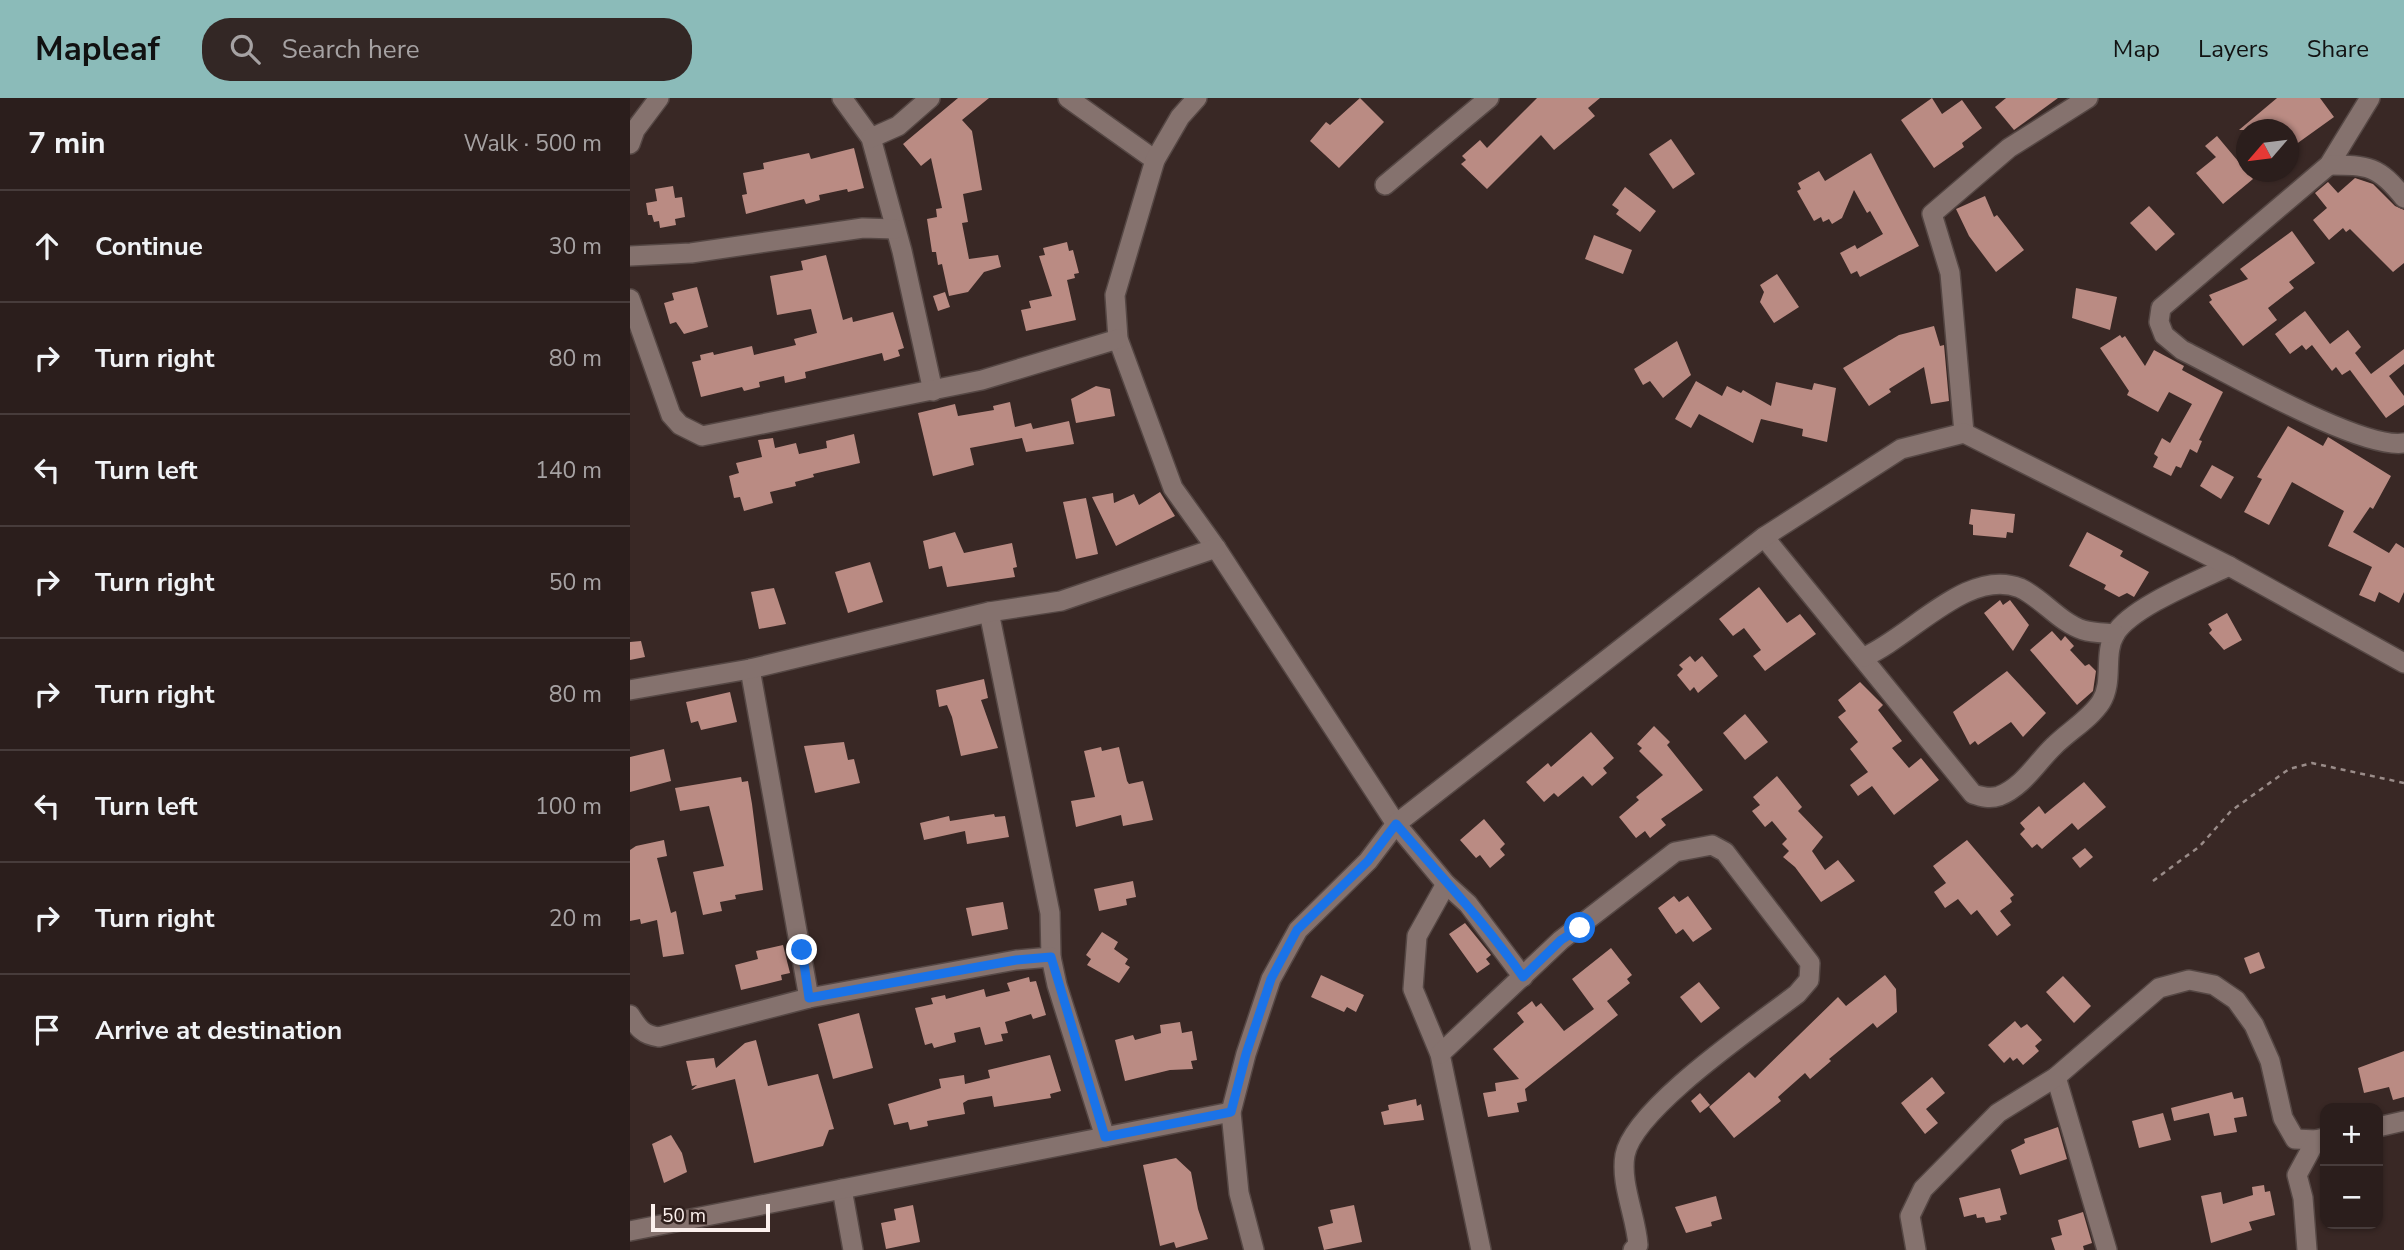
<!DOCTYPE html>
<html lang="en">
<head>
<meta charset="utf-8">
<style>
	body { margin:0; font-family:"Nunito Sans",sans-serif; background:#332725; color:#f1f3f6 }
	.controls { position:absolute; right:21px; bottom:21px; display:grid; overflow:hidden; border-radius:14px; box-shadow:0 2px 5px #0004 }
	.controls button { width:63px; height:63px; display:grid; place-items:center; padding:0; border:0; border-bottom:2px solid #473c3b; background:#2b1e1c; color:#f1f3f6; font:35px sans-serif }
	.compass { position:absolute; left:1606px; top:21px; width:63px; height:63px; border-radius:50%; background:#2b1e1c; box-shadow:0 2px 5px #0004; rotate:242deg }
	.scale { position:absolute; left:21px; bottom:18px; width:119px; box-sizing:border-box; padding-left:7px; border:4px solid #fbf0ed; border-top:0; font-size:19px; line-height:24px; white-space:nowrap; color:#fbf0ed; -webkit-text-stroke:5px #2f1f1c; paint-order:stroke }
	.stop { position:absolute; width:21px; height:21px; margin:-16px; border:5px solid #1a73e8; border-radius:50%; background:#fff }
	.stop.end { background:#1a73e8; border-color:#fff; box-shadow:0 2px 7px #0008 }
	.list { margin:0; padding:0; list-style:none }
	h2 { display:flex; justify-content:space-between; align-items:center; height:91px; margin:0; padding:0 28px; font-size:30px }
	h2 small { font-size:23px; font-weight:400; color:#a6a2a3 }
	.list li { display:grid; grid-template-columns:46px 1fr auto; gap:21px; align-items:center; box-sizing:border-box; height:112px; padding:0 28px; border-top:2px solid #473c3b }
	.list b { display:block; font-size:26px; white-space:nowrap }
	.list em { font-size:23px; font-style:normal; color:#a6a2a3 }
	.icon { flex:none; width:38px; height:38px; fill:none; stroke:currentColor; stroke-width:2; stroke-linecap:round; stroke-linejoin:round }
	.map { position:relative; flex:none; width:1774px; height:1152px; overflow:hidden }
	header { display:flex; align-items:center; gap:42px; box-sizing:border-box; height:98px; padding:0 35px; background:#8bbbb9; color:#111 }
	header strong { font-size:33px }
	nav { display:flex; gap:38px; margin-inline-start:auto; font-size:24px }
	.search { width:490px; height:63px; background:#332725; display:flex; align-items:center; gap:18px; box-sizing:border-box; padding:0 24px; border-radius:28px; color:#a6a2a3; font-size:26px }
	main { display:flex }
	aside { flex:1; background:#2b1e1c }
	.map>svg:first-child { display:block }
	.building { fill:#ba8b83 }
	.lines { fill:none; stroke-linecap:round; stroke-linejoin:round }
	.minor-casing { stroke:#554744; stroke-width:22 }
	.path { stroke:#9a8c89; stroke-width:2.5; stroke-dasharray:5 5; stroke-linecap:butt }
	.minor { stroke:#85726e; stroke-width:19 }
	.route { stroke:#1a73e8; stroke-width:9 }
</style>
</head>
<body>
<header>
<strong>Mapleaf</strong>
<div class="search"><svg class="icon" aria-label="search" viewBox="0 0 24 24"><circle cx="10" cy="10" r="6"/><path d="M15 15l6 6"/></svg>Search here</div>
<nav><a>Map</a><a>Layers</a><a>Share</a></nav>
</header>
<main>
<aside>
<h2>7 min<small>Walk · 500 m</small></h2>
<ul class="list">
<li><svg class="icon" aria-label="ahead" viewBox="0 0 24 24"><path d="M12 20V5M6 11l6-6 6 6"/></svg><div><b>Continue</b></div><em>30 m</em></li>
<li><svg class="icon" aria-label="right" viewBox="0 0 24 24"><path d="M7 20v-9h11M14 6l5 5-5 5"/></svg><div><b>Turn right</b></div><em>80 m</em></li>
<li><svg class="icon" aria-label="left" viewBox="0 0 24 24"><path d="M17 20v-9H6M10 6l-5 5 5 5"/></svg><div><b>Turn left</b></div><em>140 m</em></li>
<li><svg class="icon" aria-label="right" viewBox="0 0 24 24"><path d="M7 20v-9h11M14 6l5 5-5 5"/></svg><div><b>Turn right</b></div><em>50 m</em></li>
<li><svg class="icon" aria-label="right" viewBox="0 0 24 24"><path d="M7 20v-9h11M14 6l5 5-5 5"/></svg><div><b>Turn right</b></div><em>80 m</em></li>
<li><svg class="icon" aria-label="left" viewBox="0 0 24 24"><path d="M17 20v-9H6M10 6l-5 5 5 5"/></svg><div><b>Turn left</b></div><em>100 m</em></li>
<li><svg class="icon" aria-label="right" viewBox="0 0 24 24"><path d="M7 20v-9h11M14 6l5 5-5 5"/></svg><div><b>Turn right</b></div><em>20 m</em></li>
<li><svg class="icon" aria-label="arrive" viewBox="0 0 24 24"><path d="M6 21V4h12l-3 4 3 4H6"/></svg><div><b>Arrive at destination</b></div></li>
</ul>
</aside>
<div class="map">
<svg width="1774" height="1152" viewBox="0 0 1774 1152">
	<rect width="100%" height="100%" fill="#392825"/>
	<g class="building">
		<polygon points="328,0 359,0 332,22 342,33 352,92 333,96 338,124 332,125 339,161 368,157 371,169 354,174 338,194 319,198 312,166 308,167 306,154 302,154 297,121 307,119 306,111 312,110 301,60 291,68 273,46"/>
		<polygon points="730,0 754,24 709,70 680,43 696,24 700,27"/>
		<polygon points="907,0 970,0 958,10 965,18 924,52 911,37 857,91 831,66 836,62 832,58 850,42 857,50"/>
		<polygon points="1302,0 1312,16 1332,2 1352,30 1332,45 1334,49 1304,70 1271,22"/>
		<polygon points="1376,0 1428,0 1384,32 1365,9"/>
		<polygon points="1647,0 1690,0 1704,19 1658,52 1658,32 1609,32"/>
		<polygon points="1587,38 1623,81 1593,106 1566,75 1586,59 1575,48"/>
		<polygon points="1041,41 1065,76 1043,91 1019,56"/>
		<polygon points="224,50 234,90 218,94 217,91 189,97 190,102 176,106 174,101 116,116 112,97 117,96 113,75 134,71 133,65 179,55 181,61"/>
		<polygon points="1241,55 1289,148 1230,179 1227,173 1221,176 1210,155 1225,147 1227,151 1253,136 1240,113 1237,115 1224,92 1212,120 1202,126 1199,121 1193,124 1191,119 1184,123 1167,93 1171,91 1168,85 1189,73 1195,83"/>
		<polygon points="1725,80 1743,86 1765,108 1774,112 1774,165 1763,174 1720,131 1716,134 1713,130 1699,142 1683,122 1697,110 1685,95 1698,84 1708,95"/>
		<polygon points="43,88 45,100 52,99 55,119 45,121 46,127 30,130 29,123 24,124 22,117 18,117 16,105 27,103 25,91"/>
		<polygon points="995,89 1026,113 1010,134 986,116 989,112 982,107"/>
		<polygon points="1355,98 1364,119 1367,117 1394,152 1366,174 1339,138 1326,111"/>
		<polygon points="1519,108 1545,136 1526,153 1500,125"/>
		<polygon points="1662,133 1685,165 1659,184 1664,190 1638,210 1647,222 1613,248 1579,204 1582,202 1579,197 1618,181 1610,171"/>
		<polygon points="964,137 1002,152 993,176 955,161"/>
		<polygon points="437,144 439,153 443,152 449,175 444,176 445,180 437,182 446,222 396,233 391,212 401,210 399,203 422,198 409,158 415,157 413,150"/>
		<polygon points="196,157 213,222 222,219 223,224 263,214 274,250 268,252 270,258 254,263 252,255 175,274 176,280 155,285 154,278 129,284 130,289 114,293 112,289 71,299 62,264 71,262 70,257 83,254 84,257 122,248 124,257 166,247 164,241 187,235 181,211 147,217 140,178 173,172 171,163"/>
		<polygon points="1147,176 1169,209 1144,225 1130,204 1134,194 1130,187"/>
		<polygon points="67,189 78,229 54,236 46,224 40,226 34,205 44,202 42,195"/>
		<polygon points="1446,190 1487,199 1480,232 1442,220"/>
		<polygon points="315,194 320,209 308,213 303,198"/>
		<polygon points="1675,213 1700,246 1718,232 1731,249 1725,255 1741,276 1774,251 1774,266 1759,278 1774,298 1774,307 1756,320 1720,272 1712,277 1706,269 1702,273 1682,247 1676,252 1672,247 1660,256 1645,236"/>
		<polygon points="1304,228 1310,248 1314,247 1319,303 1301,306 1294,269 1259,291 1261,294 1239,308 1213,270 1269,237"/>
		<polygon points="1490,237 1492,240 1495,238 1515,268 1524,252 1554,268 1552,272 1593,294 1569,342 1572,343 1567,355 1560,351 1551,370 1546,368 1541,378 1523,369 1528,359 1524,356 1532,340 1540,345 1562,306 1539,294 1528,314 1497,297 1499,293 1470,250"/>
		<polygon points="1047,243 1061,277 1033,300 1020,283 1013,287 1004,271"/>
		<polygon points="1066,283 1092,298 1097,288 1111,295 1113,292 1141,308 1146,284 1182,292 1184,285 1206,290 1197,344 1172,338 1173,331 1131,321 1123,345 1069,316 1061,330 1045,321"/>
		<polygon points="466,288 480,291 485,318 446,325 441,301"/>
		<polygon points="380,304 385,329 401,325 403,331 439,323 444,346 396,354 392,340 340,350 344,367 303,378 288,315 325,306 328,318 364,312 363,308"/>
		<polygon points="1658,328 1693,348 1698,339 1761,378 1743,411 1740,409 1723,434 1759,455 1766,445 1774,450 1774,494 1769,505 1749,494 1745,504 1729,497 1742,469 1698,448 1714,413 1662,384 1639,427 1614,414 1632,381 1627,379"/>
		<polygon points="224,336 230,365 183,376 184,379 165,384 166,388 140,394 143,405 114,413 110,399 104,400 99,378 109,375 106,365 132,359 128,342 143,340 145,350 166,345 169,356 197,350 196,343"/>
		<polygon points="1582,367 1604,379 1591,401 1570,388"/>
		<polygon points="530,394 545,418 486,448 462,399 483,395 484,405 504,396 509,407"/>
		<polygon points="456,400 468,456 446,461 433,404"/>
		<polygon points="1341,411 1385,416 1383,435 1377,434 1376,440 1343,437 1343,427 1339,426"/>
		<polygon points="325,434 334,455 382,445 387,469 383,470 385,479 317,489 312,468 299,471 293,443"/>
		<polygon points="1457,434 1493,453 1490,458 1519,474 1504,499 1497,495 1489,499 1474,491 1476,487 1439,468"/>
		<polygon points="240,464 253,504 218,515 205,474"/>
		<polygon points="1129,489 1157,525 1170,516 1186,536 1135,573 1123,558 1131,552 1114,530 1103,538 1089,521"/>
		<polygon points="144,490 156,526 129,531 121,494"/>
		<polygon points="1370,502 1373,507 1380,502 1399,527 1383,553 1354,515"/>
		<polygon points="1597,515 1612,542 1594,552 1579,535 1582,532 1578,526"/>
		<polygon points="1422,533 1431,543 1435,538 1444,548 1440,552 1455,568 1459,566 1466,573 1463,593 1447,607 1400,552"/>
		<polygon points="11,543 15,559 0,562 0,544"/>
		<polygon points="1060,558 1065,564 1072,558 1088,578 1068,595 1064,589 1060,593 1047,577 1053,571 1049,567"/>
		<polygon points="1377,573 1416,615 1393,639 1381,624 1348,647 1345,643 1340,647 1323,614"/>
		<polygon points="354,581 358,600 351,602 368,650 331,658 322,619 317,607 309,609 306,592"/>
		<polygon points="1230,584 1253,607 1248,612 1272,643 1262,650 1279,670 1291,660 1309,682 1264,717 1242,688 1228,698 1220,687 1238,674 1220,651 1228,644 1208,619 1216,613 1208,602"/>
		<polygon points="100,594 107,624 71,632 68,623 61,625 56,604"/>
		<polygon points="1115,616 1138,644 1115,662 1093,635"/>
		<polygon points="1024,628 1040,644 1037,647 1073,692 1031,721 1036,727 1020,740 1015,733 1006,740 989,719 1009,702 1006,699 1033,677 1009,653 1012,650 1007,646"/>
		<polygon points="961,634 984,660 973,670 977,675 962,688 953,678 928,699 924,695 914,704 896,684 918,665 921,669"/>
		<polygon points="214,644 218,662 224,661 230,685 185,695 174,648"/>
		<polygon points="471,649 472,653 489,649 497,683 499,686 513,683 523,722 493,728 491,717 446,729 441,703 465,699 454,653"/>
		<polygon points="34,651 41,683 0,694 0,659"/>
		<polygon points="1147,678 1172,709 1168,713 1193,739 1182,753 1195,772 1208,762 1225,783 1191,804 1165,769 1153,759 1159,753 1152,746 1157,741 1142,723 1135,729 1122,713 1130,707 1123,699"/>
		<polygon points="111,679 112,684 118,683 122,706 133,792 105,797 106,801 90,804 92,813 73,817 63,774 94,768 79,708 50,713 45,690"/>
		<polygon points="1454,684 1476,709 1448,732 1442,725 1412,751 1407,746 1402,750 1390,736 1395,731 1390,725 1409,708 1415,716"/>
		<polygon points="364,716 365,719 375,718 379,739 337,746 335,733 294,742 290,725 319,718 320,723"/>
		<polygon points="854,721 875,746 870,751 875,757 860,770 850,757 846,760 830,742"/>
		<polygon points="34,742 37,758 27,760 41,815 46,813 54,856 33,859 27,822 11,826 10,821 0,823 0,752 6,748"/>
		<polygon points="1337,742 1384,797 1380,800 1382,804 1370,813 1381,827 1367,838 1347,812 1341,817 1328,801 1315,810 1304,794 1316,785 1303,768"/>
		<polygon points="1455,750 1463,759 1450,770 1442,760"/>
		<polygon points="503,783 506,799 496,801 497,807 469,813 464,791"/>
		<polygon points="1044,798 1049,804 1058,798 1082,831 1063,844 1053,831 1046,836 1028,810"/>
		<polygon points="373,804 378,831 342,838 336,810"/>
		<polygon points="835,825 861,857 856,861 860,866 847,875 819,836"/>
		<polygon points="472,834 488,844 484,851 498,861 495,866 500,869 489,885 457,867 461,861 456,857"/>
		<polygon points="153,847 160,875 151,877 152,882 111,892 105,867 128,861 126,853"/>
		<polygon points="981,850 1002,877 997,881 1000,885 977,903 988,917 895,991 897,1003 887,1005 889,1014 858,1019 853,995 866,993 865,985 889,981 863,951 894,924 887,915 902,903 906,909 911,905 934,933 964,911 942,881"/>
		<polygon points="1629,854 1635,870 1620,876 1614,860"/>
		<polygon points="691,877 734,897 726,914 717,909 714,914 681,899"/>
		<polygon points="1255,877 1266,891 1267,914 1247,930 1243,925 1199,961 1201,963 1180,981 1175,975 1148,999 1151,1003 1104,1040 1079,1009 1119,974 1125,980 1208,899 1216,908"/>
		<polygon points="1433,878 1461,908 1444,925 1416,894"/>
		<polygon points="399,879 400,884 406,883 416,917 403,921 401,916 375,924 378,935 371,936 373,943 355,947 350,929 324,935 326,944 304,950 302,945 295,947 285,910 303,906 301,900 315,897 316,901 354,891 356,899 380,893 377,885"/>
		<polygon points="1069,884 1090,910 1071,925 1050,899"/>
		<polygon points="229,915 243,970 203,981 188,926"/>
		<polygon points="1385,923 1391,930 1397,926 1412,942 1405,948 1409,953 1393,967 1387,960 1383,963 1380,959 1374,965 1358,947"/>
		<polygon points="550,924 552,935 562,933 567,962 561,963 563,971 540,972 495,983 485,942 503,937 505,942 531,935 530,927"/>
		<polygon points="126,942 138,988 188,976 204,1031 199,1032 193,1048 124,1065 105,981 61,992 67,987 62,988 56,963 84,960 86,970 115,945"/>
		<polygon points="1774,953 1774,999 1763,1002 1759,989 1734,995 1728,970"/>
		<polygon points="420,957 431,993 420,996 421,1000 364,1009 362,998 338,1002 333,1005 335,1016 297,1023 298,1028 280,1032 278,1024 264,1027 258,1006 311,990 309,981 334,977 335,986 360,980 358,972"/>
		<polygon points="1302,979 1315,995 1296,1011 1308,1025 1295,1036 1271,1005"/>
		<polygon points="1602,994 1604,1001 1613,999 1617,1018 1604,1020 1607,1034 1584,1038 1579,1015 1544,1023 1541,1010"/>
		<polygon points="1070,995 1080,1007 1070,1015 1061,1003"/>
		<polygon points="786,1001 787,1008 791,1006 794,1022 754,1027 751,1014 759,1012 758,1007"/>
		<polygon points="1533,1015 1541,1042 1509,1050 1502,1023"/>
		<polygon points="1428,1029 1437,1061 1390,1077 1381,1052 1395,1045 1394,1041"/>
		<polygon points="41,1037 52,1055 57,1074 34,1085 22,1046"/>
		<polygon points="546,1060 561,1074 568,1111 578,1141 546,1150 544,1144 530,1148 513,1067"/>
		<polygon points="1634,1087 1635,1094 1640,1093 1645,1117 1619,1124 1622,1132 1581,1145 1571,1098 1591,1094 1593,1106 1623,1097 1622,1089"/>
		<polygon points="1370,1090 1377,1116 1370,1118 1371,1122 1356,1125 1354,1119 1347,1120 1346,1116 1334,1119 1329,1100"/>
		<polygon points="1086,1098 1092,1121 1081,1124 1082,1128 1056,1135 1045,1109"/>
		<polygon points="283,1107 290,1144 256,1151 251,1125 266,1122 264,1111"/>
		<polygon points="724,1107 732,1144 694,1152 688,1129 703,1125 700,1112"/>
		<polygon points="1453,1114 1462,1145 1453,1148 1454,1152 1425,1152 1421,1140 1432,1137 1428,1122"/>
	</g>
	<g class="lines">
		<defs>
			<g id="minor">
				<polyline points="212,0 241,40 272,153 303,293"/>
				<polyline points="438,0 525,62"/>
				<polyline points="567,0 550,19 525,62 485,197 488,241 543,390 586,450 766,726 816,786 838,806 893,879"/>
				<path d="M1740,0L1699,67L1531,210L1529,224L1534,237L1552,252C1597,274 1731,352 1774,345"/>
				<polyline points="241,40 268,28 300,0"/>
				<polyline points="0,46 5,32 29,0"/>
				<path d="M1699,67C1738,67 1749,68 1774,100"/>
				<polyline points="755,87 859,0"/>
				<polyline points="0,158 61,155 233,130 265,131"/>
				<polyline points="0,201 41,317 50,327 72,338 352,282 488,241"/>
				<polyline points="1334,335 1320,175 1302,116 1379,50 1458,0"/>
				<path d="M1134,439L1343,696C1352,699 1360,701 1369,698C1393,689 1407,664 1424,648C1439,633 1460,621 1471,604C1484,583 1473,556 1485,536C1501,509 1570,482 1599,468"/>
				<polyline points="359,514 420,815 421,859 427,887 475,1039"/>
				<path d="M1234,559C1281,539 1338,469 1390,490C1412,500 1429,524 1453,532C1462,535 1475,535 1485,536"/>
				<polyline points="120,571 179,900"/>
				<polyline points="0,592 120,571 359,514 431,503 586,450"/>
				<polyline points="816,786 787,838 783,891 810,956 851,1152"/>
				<path d="M0,917C8,930 13,937 29,939L179,900L386,862L421,859"/>
				<path d="M810,956L931,842L1045,754L1082,747L1095,754L1180,865L1179,882L1167,896C1127,927 1004,1010 995,1057C990,1086 1006,1118 1008,1147L1003,1152"/>
				<polyline points="1426,979 1477,1152"/>
				<polyline points="1748,1029 1774,1023"/>
				<polyline points="212,1091 223,1152"/>
				<polyline points="0,1133 601,1014"/>
				<polyline points="624,1152 609,1095 601,1014 616,956 641,881 668,832 738,763 766,726 1134,439 1271,351 1334,335 1599,468 1774,565"/>
				<polyline points="1286,1152 1280,1118 1293,1091 1368,1015 1426,979 1529,890 1559,882 1584,887 1606,902 1624,927 1640,963 1653,1020 1665,1041 1686,1042"/>
				<polyline points="1677,1152 1673,1100 1667,1077 1686,1042 1694,1040"/>
			</g>
		</defs>
		<use href="#minor" class="minor-casing"/>
		<polyline class="path" points="1523,783 1570,748 1601,713 1659,671 1682,665 1774,685"/>
		<use href="#minor" class="minor"/>
	</g>
	<g class="lines">
		<path class="route" d="M172,852L179,900L386,862L421,859L475,1039L601,1014L616,956L641,881L667,832L738,763L766,726C809,777 855,824 893,879L931,842L950,830"/>
	</g>
</svg>
<div class="controls">
<button>+</button>
<button>−</button>
</div>
<svg class="compass" viewBox="-18 -18 36 36"><path d="M0-13l5 13h-10z" fill="#e53935"/><path d="M0 13l5-13h-10z" fill="#a6a2a3"/></svg>
<div class="scale">50 m</div>
<div class="stop" style="left:950px;top:830px"></div>
<div class="stop end" style="left:172px;top:852px"></div>
</div>
</main>
</body>
</html>
